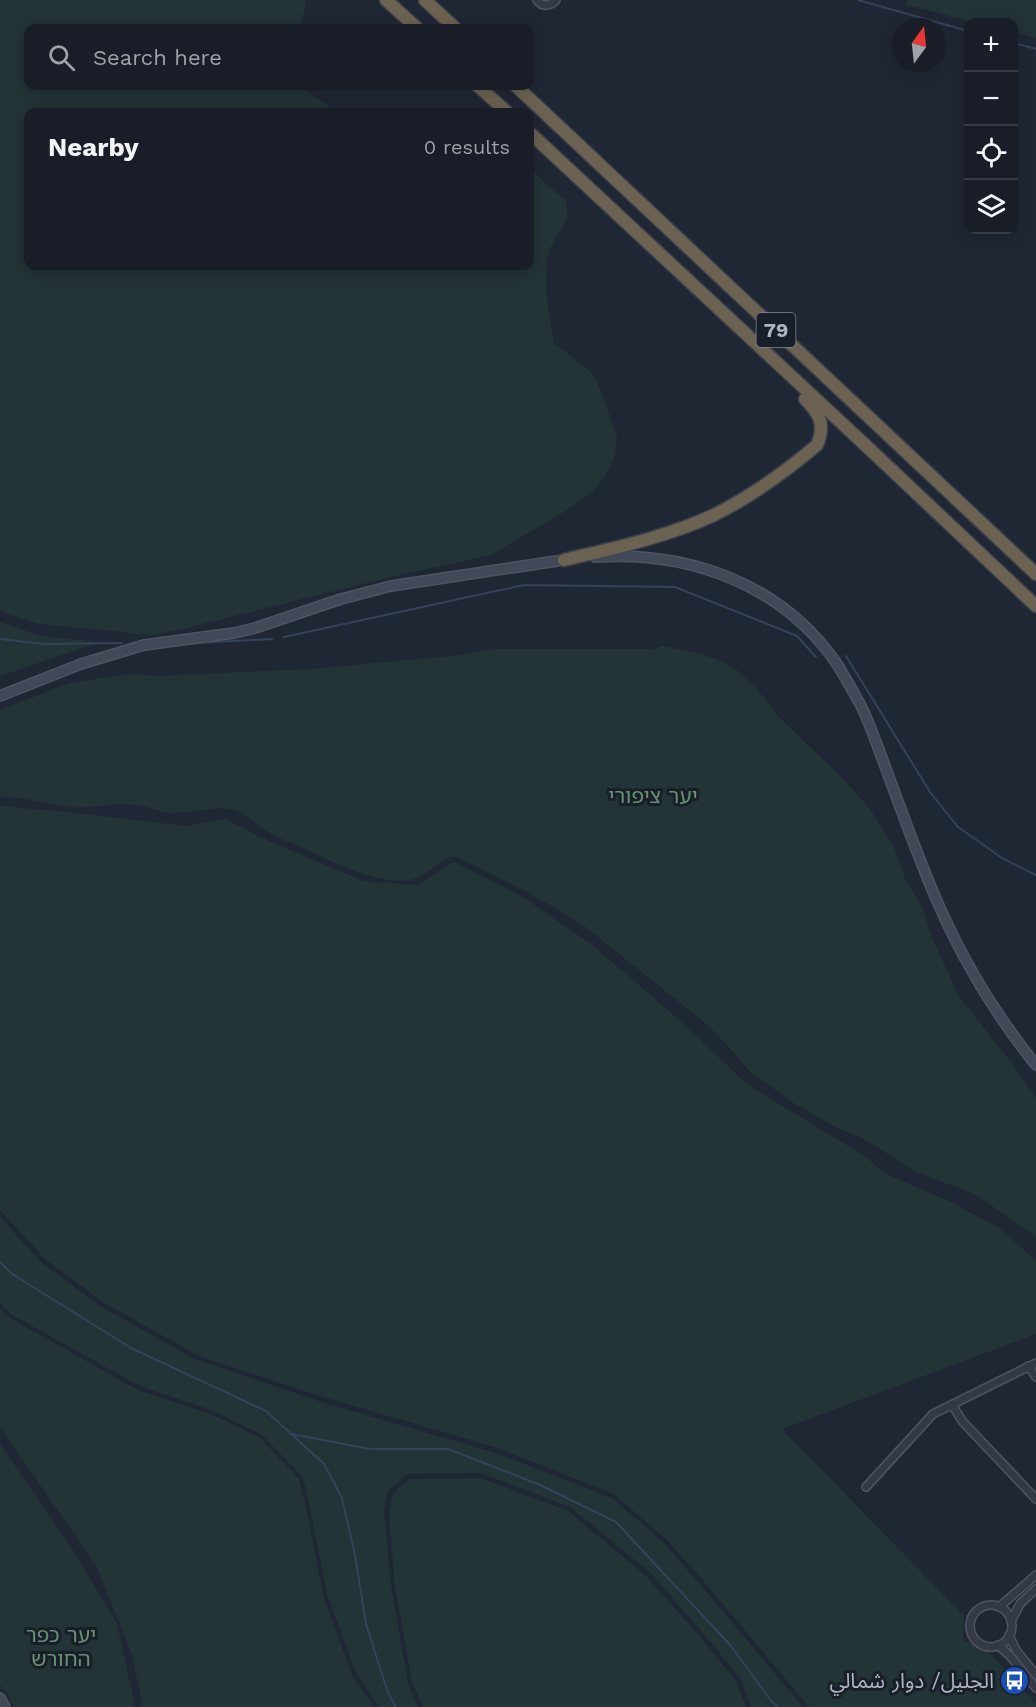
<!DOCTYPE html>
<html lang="en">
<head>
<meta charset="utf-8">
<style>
	body { margin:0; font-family:"Work Sans","Noto Sans Arabic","Noto Sans Hebrew",sans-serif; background:#252a33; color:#f1f3f6 }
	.controls { position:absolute; right:18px; top:18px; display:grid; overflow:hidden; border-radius:12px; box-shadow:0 3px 15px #0003 }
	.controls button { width:54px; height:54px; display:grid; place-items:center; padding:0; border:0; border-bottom:2px solid #363b44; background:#181d27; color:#f1f3f6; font:30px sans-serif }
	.compass { position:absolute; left:892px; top:18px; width:54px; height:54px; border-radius:50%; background:#181d27; box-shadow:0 3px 15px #0003; rotate:15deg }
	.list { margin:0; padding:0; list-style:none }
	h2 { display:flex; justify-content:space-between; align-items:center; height:78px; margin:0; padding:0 24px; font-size:26px }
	h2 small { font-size:20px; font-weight:400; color:#9fa2a7 }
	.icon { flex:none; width:33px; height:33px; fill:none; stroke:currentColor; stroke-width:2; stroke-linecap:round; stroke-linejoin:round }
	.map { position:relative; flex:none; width:1036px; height:1707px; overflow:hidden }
	.search { position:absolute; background:#181d27; box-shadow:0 3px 15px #0003; left:24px; top:24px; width:510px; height:66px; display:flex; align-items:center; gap:15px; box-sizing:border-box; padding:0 21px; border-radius:12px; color:#9fa2a7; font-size:22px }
	.panel { position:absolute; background:#181d27; box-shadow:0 3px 15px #0003; left:24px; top:108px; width:510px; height:162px; border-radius:12px }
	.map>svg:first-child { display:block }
	.green { fill:#233436 }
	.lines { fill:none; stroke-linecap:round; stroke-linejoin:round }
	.stream { stroke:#34425b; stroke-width:2 }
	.street-casing { stroke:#4e5460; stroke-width:10 }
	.secondary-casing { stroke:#4e5460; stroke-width:12 }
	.highway-casing { stroke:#3b414c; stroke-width:15 }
	.street { stroke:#333945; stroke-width:7 }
	.secondary { stroke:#414858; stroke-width:9 }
	.highway { stroke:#6b6251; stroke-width:12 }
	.labels { text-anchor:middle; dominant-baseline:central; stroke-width:6; stroke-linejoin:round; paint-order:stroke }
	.shield { fill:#191f29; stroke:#818794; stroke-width:1.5 }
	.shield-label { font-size:20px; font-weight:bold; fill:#adb4c2 }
	.park-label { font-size:21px; fill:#679173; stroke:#191f29 }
	.poi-label { font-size:21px; fill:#adb4c2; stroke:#191f29; text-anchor:end }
</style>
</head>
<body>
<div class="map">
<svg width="1036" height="1707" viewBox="0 0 1036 1707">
	<rect width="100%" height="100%" fill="#202734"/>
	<g class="green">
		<path d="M0,0H306L304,13L298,28H28V86H299L338,112H28V266H530V168L548,186L566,200C566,205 568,213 567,218C563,231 551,240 548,255C543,284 549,315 554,343L590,371L601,390L617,438L615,455L605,477L590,494L564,512L491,555L395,576L178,630L153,635L39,624L7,614L0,609Z"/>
		<polygon points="908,0 1036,0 1036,38 1014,32 1014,22 974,22 906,5"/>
		<polygon points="0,622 41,636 100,642 0,676"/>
		<path d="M662,646L701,654L721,661L738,671L758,690L776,714L841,777L870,809L894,847L906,881L923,909L931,935L958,995L1006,1056L1036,1098V1238L1030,1232L975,1194L916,1172L861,1137L837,1128L792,1102L747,1069L737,1056L709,1026L583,925L533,895L457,857H446C438,865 428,873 417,878C387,891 325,858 297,845C288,841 277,838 268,832C256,826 247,813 234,810C216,805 194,813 175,813C161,813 149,806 135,805C114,802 93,809 72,807C48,805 24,796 0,797V710L70,683L122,675L138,674L153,676L311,669L462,655L480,651L495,649H655Z"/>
		<polygon points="0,806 57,811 186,826 226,819 262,838 363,881 417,885 454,862 518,894 591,944 677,1018 748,1085 861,1154 890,1176 949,1201 999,1228 1036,1261 1036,1334 782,1429 964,1616 963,1640 988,1651 1036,1703 1036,1707 809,1707 708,1586 667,1540 614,1494 498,1448 320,1396 197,1355 103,1302 45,1259 0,1210"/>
		<polygon points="0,1217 42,1263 100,1306 195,1359 318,1401 496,1453 612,1498 664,1543 704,1589 803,1707 751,1707 740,1678 704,1634 651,1573 570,1507 481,1473 408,1474 388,1490 384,1512 391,1586 408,1683 418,1707 379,1707 356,1673 327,1594 310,1507 303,1477 261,1434 211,1410 140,1386 12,1315 0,1303"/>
		<polygon points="0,1308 10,1318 138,1390 210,1414 259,1437 299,1479 306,1508 323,1595 352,1675 374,1707 143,1707 132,1654 97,1567 0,1427"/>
		<polygon points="0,1444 75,1553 117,1624 135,1707 14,1707 8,1694 0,1685"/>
		<polygon points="480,1478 568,1511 647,1577 700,1637 736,1681 746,1707 423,1707 412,1681 395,1586 389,1512 393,1493 409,1479"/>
	</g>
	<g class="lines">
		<g class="stream">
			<polyline points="858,0 968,31"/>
			<polyline points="1014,43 1036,49"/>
			<polyline points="284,637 524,585 675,587 797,636 816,657"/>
			<polyline points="0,639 44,644 122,643"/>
			<polyline points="196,643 272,639"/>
			<polyline points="846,656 930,792 958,827 1002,858 1036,875"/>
			<polyline points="0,1262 12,1274 131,1348 266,1411 324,1464 342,1498 355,1555 366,1624 388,1693 396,1707"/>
			<polyline points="291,1434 370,1449 448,1449 538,1484 616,1522 731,1646 772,1702 778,1707"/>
		</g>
		<defs>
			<g id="street">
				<path d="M537,0C542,7 550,7 556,0"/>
				<polyline points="1028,1366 1036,1377"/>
				<polyline points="952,1405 963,1422 1036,1499"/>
				<polyline points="866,1487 933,1414 1036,1363"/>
				<circle cx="991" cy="1626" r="21"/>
				<polyline points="999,1607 1036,1575"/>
				<polyline points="1011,1621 1020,1604 1036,1589"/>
				<polyline points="1009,1635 1016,1650 1036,1675"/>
				<polyline points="998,1645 1010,1656 1036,1688"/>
			</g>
			<g id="secondary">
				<path d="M595,557C690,551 782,584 837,664C845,677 853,691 860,704C869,721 875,740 882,758C899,804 915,849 934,894C960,956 994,1013 1036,1065"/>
				<polyline points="0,696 81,664 144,645 234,633 255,628 341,599 391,586 570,559"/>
				<polyline points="0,1698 5,1707"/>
			</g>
			<g id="highway">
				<polyline points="386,0 417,28"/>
				<polyline points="425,0 455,28"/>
				<polyline points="478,86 507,112"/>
				<polyline points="516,86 1036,574"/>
				<polyline points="530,133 861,441 1036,606"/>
				<path d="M564,560C614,548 667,537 714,515C752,496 785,472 817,445C826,424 819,413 805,399"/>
			</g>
		</defs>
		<use href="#street" class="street-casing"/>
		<use href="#secondary" class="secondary-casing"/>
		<use href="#highway" class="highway-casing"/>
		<use href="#street" class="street"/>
		<use href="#secondary" class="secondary"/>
		<use href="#highway" class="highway"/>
	</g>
	<defs>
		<symbol id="bus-disc" viewBox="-11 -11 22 22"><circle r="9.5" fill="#1a4fb4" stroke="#191f29"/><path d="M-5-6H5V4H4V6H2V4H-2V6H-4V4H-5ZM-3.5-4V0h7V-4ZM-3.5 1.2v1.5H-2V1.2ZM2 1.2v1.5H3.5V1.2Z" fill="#fff"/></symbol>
	</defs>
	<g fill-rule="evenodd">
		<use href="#bus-disc" x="998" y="1664" width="33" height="33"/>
	</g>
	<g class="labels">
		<rect class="shield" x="756.5" y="313" width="39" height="34" rx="4.5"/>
		<g class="shield-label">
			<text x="776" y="330">79</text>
		</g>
		<g class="park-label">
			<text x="653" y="795">יער ציפורי</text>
			<text x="61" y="1634">יער כפר<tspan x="61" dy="24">החורש</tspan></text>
		</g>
		<g class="poi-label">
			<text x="994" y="1680">الجليل/ دوار شمالي</text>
		</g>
	</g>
</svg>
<div class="controls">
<button>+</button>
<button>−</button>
<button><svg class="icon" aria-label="locate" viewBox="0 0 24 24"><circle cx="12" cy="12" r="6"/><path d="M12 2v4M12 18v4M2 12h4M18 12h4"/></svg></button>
<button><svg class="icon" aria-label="layers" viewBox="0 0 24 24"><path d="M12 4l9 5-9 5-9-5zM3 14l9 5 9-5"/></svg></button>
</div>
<svg class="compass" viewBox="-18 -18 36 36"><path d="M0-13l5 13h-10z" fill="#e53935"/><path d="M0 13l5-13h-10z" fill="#9fa2a7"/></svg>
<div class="search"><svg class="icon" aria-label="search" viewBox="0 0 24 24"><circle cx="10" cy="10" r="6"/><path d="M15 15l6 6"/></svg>Search here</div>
<section class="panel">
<h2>Nearby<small>0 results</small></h2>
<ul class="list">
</ul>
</section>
</div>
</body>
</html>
